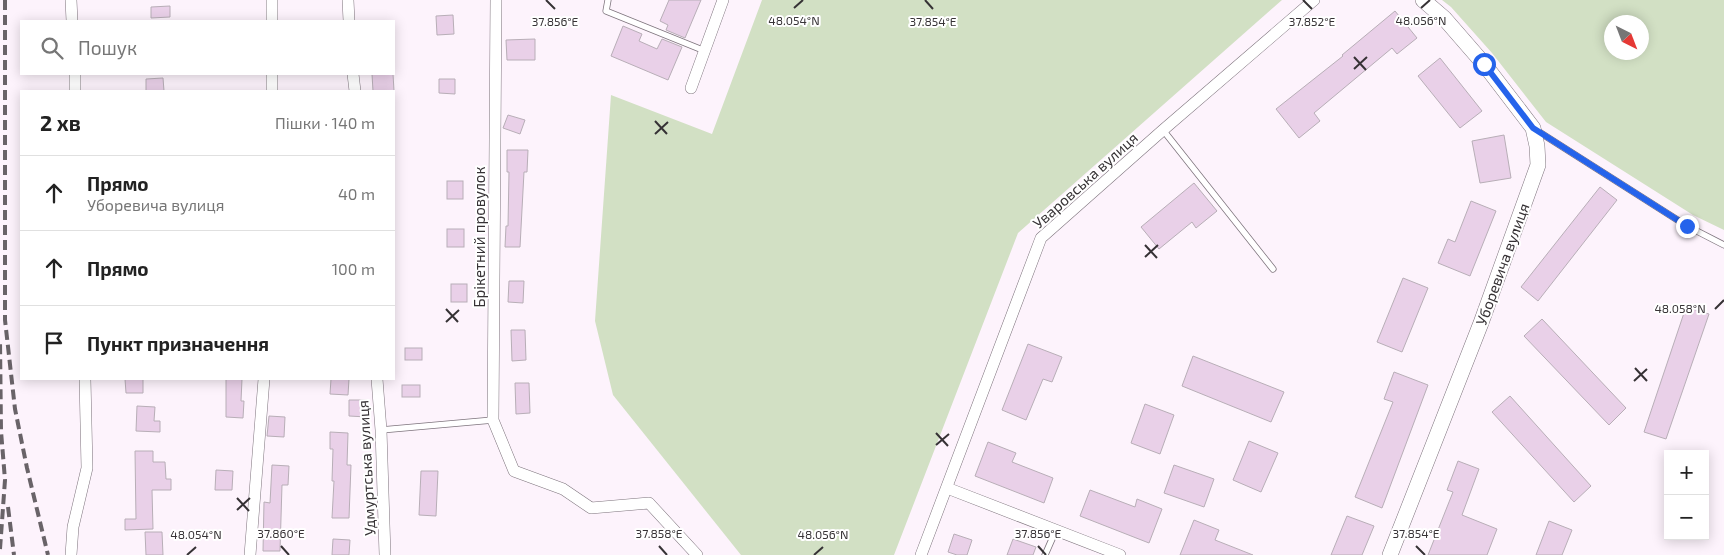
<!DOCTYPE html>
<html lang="uk">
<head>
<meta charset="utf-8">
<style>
	body { margin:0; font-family:"Exo 2",sans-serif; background:#f6f6f6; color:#222 }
	.controls { position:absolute; right:15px; bottom:15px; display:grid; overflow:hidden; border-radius:0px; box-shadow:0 2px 12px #0003 }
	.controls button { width:45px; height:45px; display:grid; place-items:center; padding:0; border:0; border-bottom:1px solid #e0e0e0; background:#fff; color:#222; font:25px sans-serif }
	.compass { position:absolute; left:1604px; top:15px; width:45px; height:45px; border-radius:50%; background:#fff; box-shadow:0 2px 12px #0003; rotate:138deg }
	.stop { position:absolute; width:15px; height:15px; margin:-11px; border:4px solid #2563eb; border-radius:50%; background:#fff }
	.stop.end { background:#2563eb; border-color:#fff; box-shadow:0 1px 5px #0008 }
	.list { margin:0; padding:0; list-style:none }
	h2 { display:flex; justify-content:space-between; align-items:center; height:65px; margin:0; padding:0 20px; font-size:21px }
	h2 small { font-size:16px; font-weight:400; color:#767676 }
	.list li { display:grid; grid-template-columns:32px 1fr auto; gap:15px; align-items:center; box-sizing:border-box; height:75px; padding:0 20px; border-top:1px solid #e0e0e0 }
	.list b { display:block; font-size:19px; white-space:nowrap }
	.list p { margin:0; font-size:16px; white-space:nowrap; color:#767676 }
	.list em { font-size:16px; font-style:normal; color:#767676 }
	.icon { flex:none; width:28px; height:28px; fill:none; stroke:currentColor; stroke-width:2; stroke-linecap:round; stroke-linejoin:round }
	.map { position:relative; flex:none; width:1724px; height:555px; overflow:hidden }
	.search { position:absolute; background:#fff; box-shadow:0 2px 12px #0003; left:20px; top:20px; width:375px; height:55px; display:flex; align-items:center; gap:12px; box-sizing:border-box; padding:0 18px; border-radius:0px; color:#767676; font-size:19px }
	.panel { position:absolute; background:#fff; box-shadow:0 2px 12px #0003; left:20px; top:90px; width:375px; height:290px; border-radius:0px }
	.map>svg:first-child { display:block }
	.green { fill:#d2e0c4; fill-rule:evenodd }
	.building { fill:#e9d0e8; stroke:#b8aeb7 }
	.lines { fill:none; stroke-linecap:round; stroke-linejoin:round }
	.lane-casing { stroke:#7e747d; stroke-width:7 }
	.street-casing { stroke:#7e747d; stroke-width:12 }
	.secondary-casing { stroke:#7e747d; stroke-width:16 }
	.lane { stroke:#fff; stroke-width:5.5 }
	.street { stroke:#fff; stroke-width:11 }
	.secondary { stroke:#fff; stroke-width:15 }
	.rail { stroke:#696368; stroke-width:4; stroke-dasharray:10 5; stroke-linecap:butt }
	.route { stroke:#2563eb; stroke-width:6 }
	.ticks { fill:none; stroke:#363235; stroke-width:2 }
	.labels { text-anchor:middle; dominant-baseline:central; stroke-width:4; stroke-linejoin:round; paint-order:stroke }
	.street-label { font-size:15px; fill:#363235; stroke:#fff }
	.ticks-label { font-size:12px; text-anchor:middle; fill:#363235; stroke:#fff; stroke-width:4; stroke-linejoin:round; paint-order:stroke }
</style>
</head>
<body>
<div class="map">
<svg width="1724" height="555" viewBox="0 0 1724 555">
	<rect width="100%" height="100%" fill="#fdf3fc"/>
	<g class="green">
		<polygon points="762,0 1282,0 1018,233 894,555 741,555 613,395 595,321 611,95 712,134"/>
		<path d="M1442,0H1724V230L1693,215L1546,122L1492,53L1451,7ZM1612,22H1642V52H1612Z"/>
	</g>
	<g class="building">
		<polygon points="669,0 701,0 685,38 666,30 668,25 660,21"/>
		<polygon points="170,6 170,17 151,18 151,7"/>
		<polygon points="1395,11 1417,38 1397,54 1392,48 1314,113 1320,121 1299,138 1276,109 1343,56 1342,55"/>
		<polygon points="453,15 454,34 437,35 436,16"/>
		<polygon points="623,26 642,34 639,41 657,49 662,39 682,47 668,80 611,56"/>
		<polygon points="535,39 535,60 507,60 506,40"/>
		<polygon points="1440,58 1482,111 1460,128 1418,76"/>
		<polygon points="372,74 393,74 394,91 373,91"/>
		<polygon points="163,78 164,91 146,91 146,79"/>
		<polygon points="439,79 455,79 455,94 439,93"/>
		<polygon points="508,115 525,120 520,134 503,128"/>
		<polygon points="1504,135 1511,178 1480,183 1472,141"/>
		<polygon points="507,150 528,150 527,172 524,172 520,247 505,247 506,226 508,226 509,172 507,172"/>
		<rect x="447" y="181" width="16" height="18"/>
		<polygon points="1194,183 1217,211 1196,228 1192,222 1159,249 1141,227"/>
		<polygon points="1600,187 1617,200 1538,301 1521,287"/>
		<polygon points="1471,201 1496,211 1470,276 1438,263 1448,239 1455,242"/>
		<rect x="447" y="229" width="17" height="18"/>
		<polygon points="1403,278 1428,288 1402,352 1377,342"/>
		<polygon points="509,281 524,281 523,303 508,302"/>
		<rect x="451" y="284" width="16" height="18"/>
		<polygon points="1686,307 1709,314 1666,439 1644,432"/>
		<polygon points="1542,319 1626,408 1609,425 1524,336"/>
		<polygon points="511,330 525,330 526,360 512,361"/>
		<polygon points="1028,344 1062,357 1052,382 1043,379 1026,420 1002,410"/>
		<rect x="405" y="348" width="17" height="12"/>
		<polygon points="1193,356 1284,392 1271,422 1182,386"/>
		<polygon points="1394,372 1428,385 1382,508 1355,497 1393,402 1384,399"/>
		<polygon points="125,379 143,379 143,393 126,393"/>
		<polygon points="226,379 242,379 241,401 244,401 243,418 226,417"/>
		<polygon points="331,379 349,379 348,395 330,394"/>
		<polygon points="515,383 529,383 530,413 516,414"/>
		<rect x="402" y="385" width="18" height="12"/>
		<polygon points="1510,396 1591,486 1574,502 1492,412"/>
		<polygon points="349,400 367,400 367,417 349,416"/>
		<polygon points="1145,404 1174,415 1160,454 1131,443"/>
		<polygon points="137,406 155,407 154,421 160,421 160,432 136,431"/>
		<polygon points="269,416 285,417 284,437 267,436"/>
		<polygon points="330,432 348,433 347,465 351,465 349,518 332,518 334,481 332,481 333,449 330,449"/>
		<polygon points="1249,441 1278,453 1261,492 1233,480"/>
		<polygon points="988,442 1016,453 1012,462 1053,478 1044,503 975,476"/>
		<polygon points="135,451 153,451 153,462 165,462 166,479 171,479 171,490 152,490 153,529 125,530 125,519 136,519"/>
		<polygon points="1458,461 1479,469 1462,515 1497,529 1487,555 1428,555 1453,492 1447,490"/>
		<polygon points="272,465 289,466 288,485 282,485 280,551 263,551 264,502 270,503"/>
		<polygon points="1174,465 1214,479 1204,507 1164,493"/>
		<polygon points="216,470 233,471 232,490 215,490"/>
		<polygon points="421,471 438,471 436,516 419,515"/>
		<polygon points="1090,490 1135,507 1137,499 1162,509 1149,543 1080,516"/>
		<polygon points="1347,516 1374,526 1362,555 1331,555"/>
		<polygon points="1194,520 1219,530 1215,540 1253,555 1180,555"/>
		<polygon points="1549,521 1572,530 1562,555 1536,555"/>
		<polygon points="145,532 162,532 163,555 146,555"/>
		<polygon points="954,534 972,540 967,555 957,555 948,552"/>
		<polygon points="333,539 350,540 349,555 332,555"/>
		<polygon points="1013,539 1036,547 1033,555 1007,555"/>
	</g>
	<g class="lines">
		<defs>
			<g id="lane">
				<polyline points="608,0 606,11 705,51"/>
				<polyline points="1163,130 1273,269"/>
				<polyline points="1536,130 1687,226 1724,245"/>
				<polyline points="381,430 493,420"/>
				<polyline points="1045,555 1056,530"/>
			</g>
			<g id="street">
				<polyline points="71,0 72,21"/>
				<polyline points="348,0 349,21"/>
				<polyline points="496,0 493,420 514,471 563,489 591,508 649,503 697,555"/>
				<polyline points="272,21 272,0"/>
				<polyline points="75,74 75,91"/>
				<polyline points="353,74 355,91"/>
				<polyline points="691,88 723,0"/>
				<polyline points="272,91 272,74"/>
				<polyline points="377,379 381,430 385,555"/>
				<polyline points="947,488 1120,555"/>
				<polyline points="71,555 73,527 87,468 85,379"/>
				<polyline points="250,555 264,379"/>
				<polyline points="921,555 1041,238 1163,130 1314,0"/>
			</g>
			<polyline id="secondary" points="1390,555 1481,323 1538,165 1537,146 1533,128 1484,64 1444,18 1423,0"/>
		</defs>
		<use href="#lane" class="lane-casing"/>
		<use href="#street" class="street-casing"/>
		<use href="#secondary" class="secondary-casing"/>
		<use href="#lane" class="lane"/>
		<use href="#street" class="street"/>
		<use href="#secondary" class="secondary"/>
		<g class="rail">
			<polyline points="5,0 5,320 15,409 27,468 48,555"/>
			<polyline points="8,507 14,555"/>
			<polyline points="0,549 5,480 1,431 0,340"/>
		</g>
	</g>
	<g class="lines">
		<polyline class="route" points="1484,64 1533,128 1687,226"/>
	</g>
	<path class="ticks" d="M546,0L555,9M925,0L933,9M1303,0L1312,9M794,8L803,0M1421,8L1430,0M1354,57L1366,70M1354,69L1367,57M655,121L667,134M655,134L668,122M1145,245L1157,258M1145,257L1158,245M446,309L458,322M1715,309L1724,300M446,322L459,310M1635,368L1647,381M1634,381L1647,369M936,433L948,446M936,445L949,434M237,498L249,511M237,510L250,498M281,546L289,555M659,546L667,555M1038,546L1046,555M1416,546L1425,555M187,555L196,547M814,555L823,547"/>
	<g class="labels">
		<g class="street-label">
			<text transform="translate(1085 180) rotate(-42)">Уваровська вулиця</text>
			<text transform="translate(479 237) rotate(-90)">Брiкетний провулок</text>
			<text transform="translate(1502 264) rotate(-70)">Уборевича вулиця</text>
			<text transform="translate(366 468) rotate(-93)">Удмуртська вулиця</text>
		</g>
	</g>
	<g class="ticks-label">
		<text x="794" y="25">48.054°N</text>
		<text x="1421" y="25">48.056°N</text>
		<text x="555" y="26">37.856°E</text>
		<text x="933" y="26">37.854°E</text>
		<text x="1312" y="26">37.852°E</text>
		<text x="1680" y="313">48.058°N</text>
		<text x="281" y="538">37.860°E</text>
		<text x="659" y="538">37.858°E</text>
		<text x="1038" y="538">37.856°E</text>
		<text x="1416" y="538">37.854°E</text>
		<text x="196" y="539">48.054°N</text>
		<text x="823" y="539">48.056°N</text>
	</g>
</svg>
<div class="controls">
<button>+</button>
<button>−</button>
</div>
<svg class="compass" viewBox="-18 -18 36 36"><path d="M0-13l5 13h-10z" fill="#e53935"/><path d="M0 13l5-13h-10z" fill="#767676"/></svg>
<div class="stop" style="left:1484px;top:64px"></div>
<div class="stop end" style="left:1687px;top:226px"></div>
<div class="search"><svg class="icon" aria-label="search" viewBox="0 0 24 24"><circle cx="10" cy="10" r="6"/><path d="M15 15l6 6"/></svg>Пошук</div>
<section class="panel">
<h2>2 хв<small>Пішки · 140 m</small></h2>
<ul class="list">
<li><svg class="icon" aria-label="ahead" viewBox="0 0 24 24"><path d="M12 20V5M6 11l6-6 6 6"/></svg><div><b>Прямо</b><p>Уборевича вулиця</p></div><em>40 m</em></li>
<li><svg class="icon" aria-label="ahead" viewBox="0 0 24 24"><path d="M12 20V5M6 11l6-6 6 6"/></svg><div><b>Прямо</b></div><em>100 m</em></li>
<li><svg class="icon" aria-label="arrive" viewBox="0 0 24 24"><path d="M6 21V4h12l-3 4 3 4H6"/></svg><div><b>Пункт призначення</b></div></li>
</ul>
</section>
</div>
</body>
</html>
